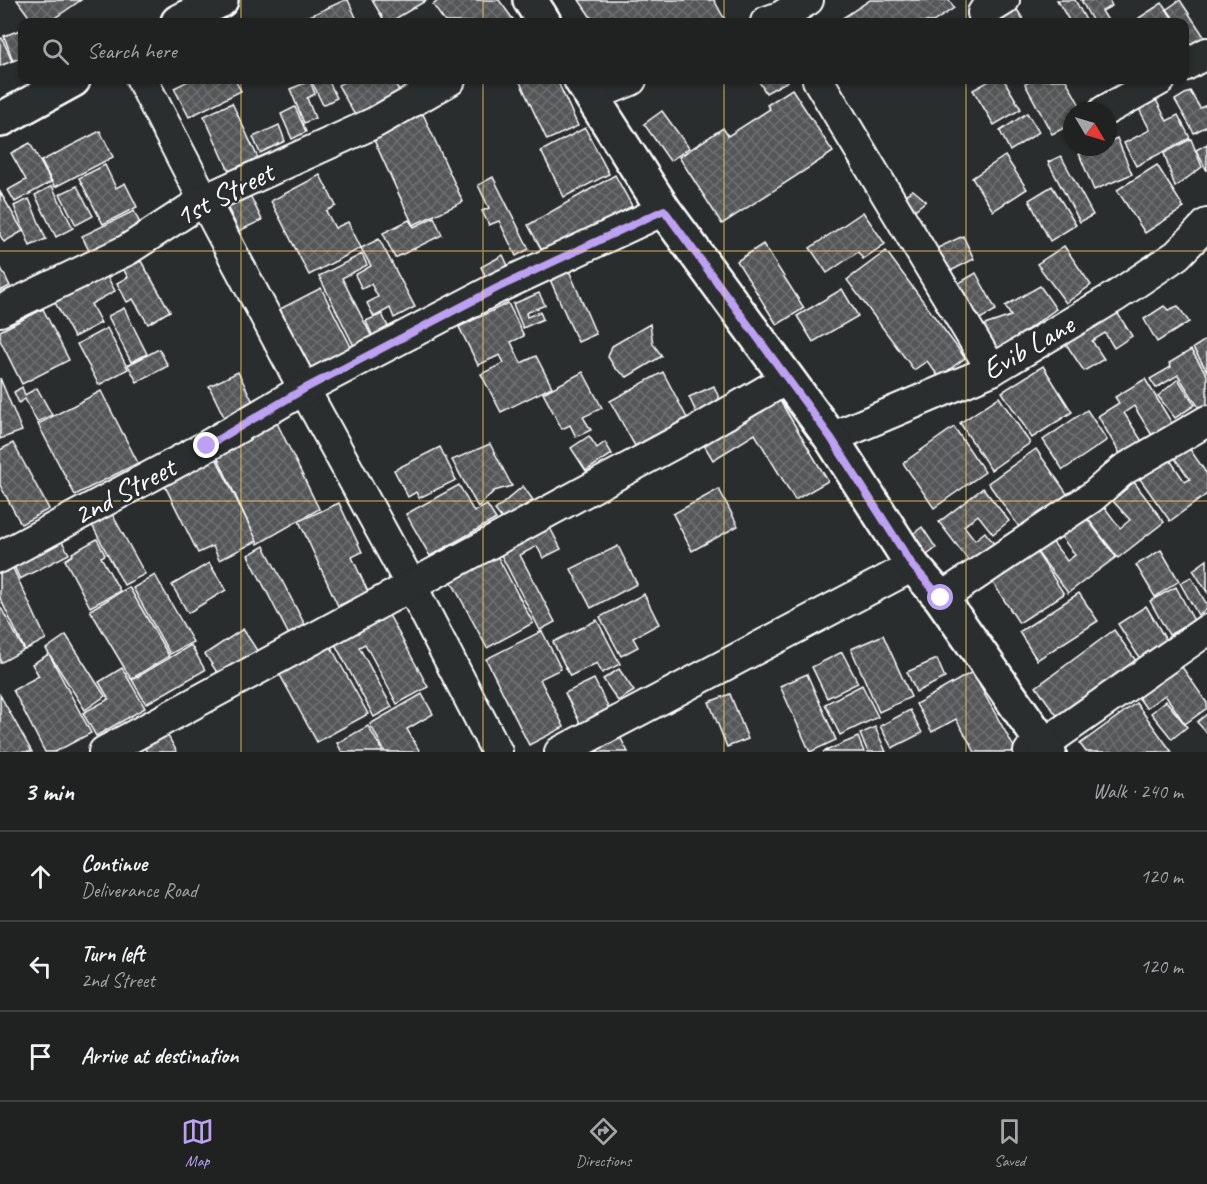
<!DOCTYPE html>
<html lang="en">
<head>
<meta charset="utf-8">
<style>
	body { margin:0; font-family:Caveat,sans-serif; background:#282a2a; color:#f1f3f6 }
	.compass { position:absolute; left:1063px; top:102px; width:54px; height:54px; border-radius:50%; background:#202222; box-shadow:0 2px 4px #0004; rotate:128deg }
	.stop { position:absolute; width:18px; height:18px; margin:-14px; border:4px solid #bca0f2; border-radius:50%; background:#fff }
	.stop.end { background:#bca0f2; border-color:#fff; box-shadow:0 2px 6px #0008 }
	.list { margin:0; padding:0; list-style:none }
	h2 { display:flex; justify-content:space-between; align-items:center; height:78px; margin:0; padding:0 24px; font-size:26px }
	h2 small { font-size:20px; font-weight:400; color:#a2a4a5 }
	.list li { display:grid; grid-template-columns:39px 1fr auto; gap:18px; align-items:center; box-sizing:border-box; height:90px; padding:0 24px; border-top:2px solid #3d3f40 }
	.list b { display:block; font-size:22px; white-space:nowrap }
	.list p { margin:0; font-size:20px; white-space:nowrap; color:#a2a4a5 }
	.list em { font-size:20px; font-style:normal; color:#a2a4a5 }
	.icon { flex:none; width:33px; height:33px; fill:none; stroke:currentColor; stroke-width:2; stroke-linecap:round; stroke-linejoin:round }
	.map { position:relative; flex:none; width:1207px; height:752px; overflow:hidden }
	.search { position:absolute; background:#202222; box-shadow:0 2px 4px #0004; left:18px; right:18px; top:18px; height:66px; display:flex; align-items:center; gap:15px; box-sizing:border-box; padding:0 21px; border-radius:12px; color:#a2a4a5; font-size:22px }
	.sheet { height:348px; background:#202222 }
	nav { display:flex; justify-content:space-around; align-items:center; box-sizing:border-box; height:84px; border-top:2px solid #3d3f40; background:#202222; font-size:16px; color:#a2a4a5 }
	nav a { display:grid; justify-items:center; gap:3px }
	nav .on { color:#bca0f2 }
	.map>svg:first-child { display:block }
	.building { fill:url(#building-cross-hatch); stroke:#fff; stroke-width:1.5 }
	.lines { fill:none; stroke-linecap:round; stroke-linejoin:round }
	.minor-casing { stroke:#fff; stroke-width:34 }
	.tertiary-casing { stroke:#fff; stroke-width:38 }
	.secondary-casing { stroke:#fff; stroke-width:38 }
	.minor { stroke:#2a2d2e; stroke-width:30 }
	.tertiary { stroke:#2a2d2e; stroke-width:33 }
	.secondary { stroke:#2a2d2e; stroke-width:33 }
	.route { stroke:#bca0f2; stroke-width:8 }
	.grid { fill:none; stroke:#ffd166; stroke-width:1.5; stroke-opacity:0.55 }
	.labels { text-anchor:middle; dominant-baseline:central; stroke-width:4.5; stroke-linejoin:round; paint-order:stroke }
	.street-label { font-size:30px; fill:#fff; stroke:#2a2d2e }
</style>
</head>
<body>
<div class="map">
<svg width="1207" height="752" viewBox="0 0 1207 752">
	<defs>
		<pattern id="building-cross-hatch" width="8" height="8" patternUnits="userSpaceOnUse" patternTransform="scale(1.5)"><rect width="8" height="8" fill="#555758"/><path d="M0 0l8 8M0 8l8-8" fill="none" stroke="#6e7071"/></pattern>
	</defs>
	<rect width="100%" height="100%" fill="#2a2d2e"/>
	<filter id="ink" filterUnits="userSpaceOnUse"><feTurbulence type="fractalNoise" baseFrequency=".0167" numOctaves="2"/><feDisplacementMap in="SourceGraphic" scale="12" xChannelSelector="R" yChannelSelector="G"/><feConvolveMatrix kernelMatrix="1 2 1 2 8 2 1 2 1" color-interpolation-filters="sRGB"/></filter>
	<g filter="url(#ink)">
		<g class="building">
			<polygon points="17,0 81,0 49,22 33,22"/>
			<polygon points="345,0 348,0 358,22 307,22 305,18"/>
			<polygon points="372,0 427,0 390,22 385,22"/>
			<polygon points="439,0 499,0 515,22 445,22 433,5"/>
			<polygon points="579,0 714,0 725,20 720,22 594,22"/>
			<polygon points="870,0 949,0 954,8 933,22 844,22 841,19"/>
			<polygon points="1057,0 1075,0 1087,22 1070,22"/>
			<polygon points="1081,0 1109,0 1112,6 1102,11 1109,22 1093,22"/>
			<polygon points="1180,0 1205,38 1192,46 1184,35 1184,22 1176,22 1167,9"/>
			<polygon points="1162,3 1175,22 1142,22 1139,18"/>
			<polygon points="1016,8 1025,22 995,22"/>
			<polygon points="20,30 22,37 22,57 13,61 4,36"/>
			<polygon points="2,38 12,61 0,66 0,39"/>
			<polygon points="190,80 235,80 241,91 189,117 174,88"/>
			<polygon points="311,80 328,80 337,98 323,105"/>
			<polygon points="348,80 393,80 405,102 361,126 338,85"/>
			<polygon points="519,80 557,80 578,126 547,140"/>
			<polygon points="758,80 787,80 788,81 766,93"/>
			<polygon points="991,80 1004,80 1021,109 994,125 973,90"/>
			<polygon points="1034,80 1066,80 1083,111 1072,111 1072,124 1052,134 1025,84"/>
			<polygon points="310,81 315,94 307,98 315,118 304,123 290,89"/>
			<polygon points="792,89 833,152 722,224 679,157 723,128 728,136 770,109 767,105"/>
			<polygon points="1190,91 1200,108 1207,105 1207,126 1194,133 1175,100"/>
			<polygon points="1153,94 1167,121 1178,115 1190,138 1136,166 1124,143 1150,130 1136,103"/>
			<polygon points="232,103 258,158 229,171 204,116"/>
			<polygon points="295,107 306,132 292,139 281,114"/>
			<polygon points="662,111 689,148 670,161 644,124"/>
			<polygon points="1027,113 1039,132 1010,151 1000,131"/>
			<polygon points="423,114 463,202 413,225 373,138"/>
			<polygon points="279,125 285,141 260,153 253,137"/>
			<polygon points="585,128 609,174 564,197 541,151"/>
			<polygon points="100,131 113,157 55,187 41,161"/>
			<polygon points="1117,138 1132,174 1094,190 1079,154 1096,147 1108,147 1108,142"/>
			<polygon points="1191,139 1202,167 1175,187 1164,153"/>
			<polygon points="30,143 51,182 15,202 8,190 26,180 11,153"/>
			<polygon points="1207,144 1207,171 1196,150"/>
			<polygon points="1005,156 1027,189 993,211 972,178"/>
			<polygon points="1061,156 1093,215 1080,222 1048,162"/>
			<polygon points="105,165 116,188 125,183 137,207 103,224 79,178"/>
			<polygon points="1157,165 1184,208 1145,233 1117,190"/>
			<polygon points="320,175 336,206 326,211 335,228 348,222 361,248 309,275 271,201"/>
			<polygon points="615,175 632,206 545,256 528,225"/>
			<polygon points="493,177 529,249 516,256 499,221 489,225 482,211 489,208 478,185"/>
			<polygon points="52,186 73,228 56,237 35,195"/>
			<polygon points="77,186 93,216 76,225 60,194"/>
			<polygon points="1052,186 1076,225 1050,241 1029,200"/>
			<polygon points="246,187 262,220 239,231 223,198"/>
			<polygon points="913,190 926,201 906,217 896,200"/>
			<polygon points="0,192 23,231 4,242 0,235"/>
			<polygon points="29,199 46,239 30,246 14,206"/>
			<polygon points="134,211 143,230 91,255 82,236"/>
			<polygon points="863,212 885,244 863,259 858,252 827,273 810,248"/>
			<polygon points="434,217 442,235 395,258 383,233 409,220 414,227"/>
			<polygon points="963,236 974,259 939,277 927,253"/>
			<polygon points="379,239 415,307 394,318 390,308 374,317 367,303 378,297 371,284 362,289 355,275 371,266 361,248"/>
			<polygon points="763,244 804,308 777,325 737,261"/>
			<polygon points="1064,246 1091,285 1066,303 1037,264"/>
			<polygon points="886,251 965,358 939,377 927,361 914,370 847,280"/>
			<polygon points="362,254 367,265 342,278 373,339 355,348 319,276"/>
			<polygon points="503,255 511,272 489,283 481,267"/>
			<polygon points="130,259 133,265 141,261 170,311 148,324 133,299 127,302 117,283 128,277 120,264"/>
			<polygon points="0,266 10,286 0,291"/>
			<polygon points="567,266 596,334 578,342 548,275"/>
			<polygon points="103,269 115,291 91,304 101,323 74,337 52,297"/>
			<polygon points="976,273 996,310 969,325 949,289"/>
			<polygon points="1040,286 1056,309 988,358 970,330 1011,316 1005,306"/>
			<polygon points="321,288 352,349 311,370 280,309"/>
			<polygon points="842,289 858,316 813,342 797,316"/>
			<polygon points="539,293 545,305 526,313 527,317 540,312 543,319 523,328 513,304"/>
			<polygon points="508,303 524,336 511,342 521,363 536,356 552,387 501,412 481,374 504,363 500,355 478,365 459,327"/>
			<polygon points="1111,303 1132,336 1114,348 1105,333 1092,341 1104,359 1084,371 1060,335"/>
			<polygon points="1164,306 1168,310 1178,306 1189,322 1157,342 1144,319"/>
			<polygon points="124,308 147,354 131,362 108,316"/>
			<polygon points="43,309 69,360 22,384 0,340 0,331"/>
			<polygon points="382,314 390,331 374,339 366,321"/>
			<polygon points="650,324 653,344 662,356 627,377 615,368 608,357 612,346"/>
			<polygon points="107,328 128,369 99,385 77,344"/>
			<polygon points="1207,339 1207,371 1193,348"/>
			<polygon points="159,349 168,366 137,382 128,365"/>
			<polygon points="1191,350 1207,375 1207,412 1203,414 1178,375 1156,388 1150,379 1171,367 1169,363"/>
			<polygon points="1043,366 1072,412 1032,438 1002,392"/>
			<polygon points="238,372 255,406 226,421 209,386"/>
			<polygon points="583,372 602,408 583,417 591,430 576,437 570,425 562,429 543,393"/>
			<polygon points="663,372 687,418 635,446 610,401"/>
			<polygon points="0,378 22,431 0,439"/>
			<polygon points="1145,379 1173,425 1153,437 1134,406 1124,413 1145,446 1123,459 1098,416 1119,403 1115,397"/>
			<polygon points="1178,379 1195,405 1175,418 1158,396"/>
			<polygon points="714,386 721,403 697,414 689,397"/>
			<polygon points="22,387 25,395 37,388 52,415 37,422 25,399 19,403 14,392"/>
			<polygon points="101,391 138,463 75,495 38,424"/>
			<polygon points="999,397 1030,443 991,470 960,423"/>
			<polygon points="779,399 828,481 795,500 755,434 713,460 704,445"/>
			<polygon points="1087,410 1107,440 1063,470 1043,440"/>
			<polygon points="277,423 319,509 258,544 215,452"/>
			<polygon points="954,427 985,472 934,508 903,463"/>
			<polygon points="589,436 597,448 605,442 612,454 586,471 571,448"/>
			<polygon points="13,443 49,509 21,524 0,485 0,450"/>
			<polygon points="490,444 512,486 494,491 478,507 452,460"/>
			<polygon points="1187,445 1207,474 1207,494 1170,521 1135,472 1164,451 1185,482 1190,479 1173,456"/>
			<polygon points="440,447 456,480 419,498 416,492 408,497 394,470"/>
			<polygon points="1036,449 1070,498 1022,531 988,483"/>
			<polygon points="216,458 257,541 219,560 213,546 198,553 164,484"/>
			<polygon points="1134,482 1164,522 1118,558 1085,515 1102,504 1120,528 1130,520 1112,500"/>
			<polygon points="459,485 474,512 487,505 496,519 430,556 406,514"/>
			<polygon points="523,486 533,500 503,520 495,510"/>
			<polygon points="983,488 1009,521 993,534 978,515 964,526 975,540 985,532 995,545 971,564 939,522"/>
			<polygon points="719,489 738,526 692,551 673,514"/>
			<polygon points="339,503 362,552 352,557 368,592 338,606 299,521"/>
			<polygon points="112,514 145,574 124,585 92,525"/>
			<polygon points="1085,516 1116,557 1068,593 1037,552 1052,541 1067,561 1075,555 1060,535"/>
			<polygon points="547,522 561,549 543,558 537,546 520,555 555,622 540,630 498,549"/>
			<polygon points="922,527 936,548 927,555 913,534"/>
			<polygon points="60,538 69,554 20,579 12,562"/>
			<polygon points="97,539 105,555 101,557 120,591 90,607 65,560 73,555 72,553"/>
			<polygon points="264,546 307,629 290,637 248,555"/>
			<polygon points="618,546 637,584 591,608 571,569"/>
			<polygon points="493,548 533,623 487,648 447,573"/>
			<polygon points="1161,550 1179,581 1155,597 1136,565"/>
			<polygon points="1036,551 1064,594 1019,623 991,580"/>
			<polygon points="1207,560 1207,592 1193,570"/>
			<polygon points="10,562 46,639 25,650 0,598 0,567"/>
			<polygon points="209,563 226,590 188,613 172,585"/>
			<polygon points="155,575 193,642 170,654 133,588"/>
			<polygon points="1191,577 1207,605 1207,609 1198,615 1180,583"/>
			<polygon points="129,587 169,656 131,679 90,610"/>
			<polygon points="1176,587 1194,621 1169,635 1150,601"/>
			<polygon points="1079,593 1098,621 1037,660 1019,632"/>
			<polygon points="644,594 659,624 633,638 638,647 621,656 600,617"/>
			<polygon points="0,606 24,650 0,663"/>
			<polygon points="1146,606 1169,645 1142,662 1118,624"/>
			<polygon points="389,615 428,687 397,704 365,644 359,647 392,707 374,717 335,644"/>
			<polygon points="597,620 620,664 602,673 597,663 570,676 553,642"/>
			<polygon points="243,629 258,652 220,677 205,654"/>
			<polygon points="1114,630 1139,665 1061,721 1036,687"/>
			<polygon points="542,631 561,669 540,679 564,727 529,745 486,659"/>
			<polygon points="66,635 105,696 85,710 46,649"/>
			<polygon points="883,635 911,697 879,712 851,649"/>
			<polygon points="326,638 368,714 317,742 275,666"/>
			<polygon points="191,645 205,670 146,704 132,680"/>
			<polygon points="842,652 858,683 827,698 812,667"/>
			<polygon points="49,654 91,733 55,752 45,752 13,690 39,676 32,664"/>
			<polygon points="937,659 945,678 916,692 907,672"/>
			<polygon points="1161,665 1169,676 1182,667 1207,703 1207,708 1185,724 1165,695 1146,708 1130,686"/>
			<polygon points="122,668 145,708 96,736 83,713 109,699 99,682"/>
			<polygon points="619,669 634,691 618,701 603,679"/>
			<polygon points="972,672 1015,749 1011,752 975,752 956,719 932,732 916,704"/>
			<polygon points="807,674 836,740 810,752 780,686"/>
			<polygon points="594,679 611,713 582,727 565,693"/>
			<polygon points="862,685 878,717 840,735 825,704"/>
			<polygon points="422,694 433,714 407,729 420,752 385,752 370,724"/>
			<polygon points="730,694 748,739 727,747 709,702"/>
			<polygon points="0,695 32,752 0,752"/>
			<polygon points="1166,701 1187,727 1172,739 1151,713"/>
			<polygon points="1136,703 1172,752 1086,752 1080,744"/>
			<polygon points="910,710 922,733 892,748 880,726"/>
			<polygon points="1207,714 1207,733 1197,722"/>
			<polygon points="368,726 383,752 342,752 337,743"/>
			<polygon points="875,727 886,752 868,752 860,734"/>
			<polygon points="617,731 628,752 579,752"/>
			<polygon points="167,734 177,752 147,752 144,746"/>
			<polygon points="858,737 864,752 823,752"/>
		</g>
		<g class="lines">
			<defs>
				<g id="minor">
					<polyline points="983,13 1004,0"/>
					<polyline points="766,22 780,17 808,0"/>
					<polyline points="1184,66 1207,53"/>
					<polyline points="142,80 204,200 304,389 411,585 497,752"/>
					<polyline points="818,80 992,370"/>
					<polyline points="592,96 631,80"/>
					<polyline points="1104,111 1160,80"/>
					<polyline points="0,311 127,250 204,200 374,123 450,80"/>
					<polyline points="831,438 992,370 1116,296 1177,255 1207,224"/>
					<polyline points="0,557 207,446 304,389 497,288 664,210"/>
					<polyline points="941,598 1092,497 1123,470 1207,421"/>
					<polyline points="104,752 695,432 786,379"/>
					<polyline points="560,752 913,566"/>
					<polyline points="1029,752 1044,744 1207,630"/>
				</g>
				<g id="tertiary">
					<polyline points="530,0 544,22"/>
					<polyline points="581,80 664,210 831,438 913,566 941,598 1049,752"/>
				</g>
				<g id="secondary">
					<polyline points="178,22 221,0"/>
					<polyline points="0,120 73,80"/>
				</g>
			</defs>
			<use href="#minor" class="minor-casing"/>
			<use href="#tertiary" class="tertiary-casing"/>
			<use href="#secondary" class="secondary-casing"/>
			<use href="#minor" class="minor"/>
			<use href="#tertiary" class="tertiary"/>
			<use href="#secondary" class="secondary"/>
		</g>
	</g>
	<g class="lines" filter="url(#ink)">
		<polyline class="route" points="207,446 304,389 497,288 664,210 831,438 913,566 941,598"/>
	</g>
	<path class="grid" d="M241,0V22M483,0V22M724,0V22M966,0V22M241,80V752M483,80V752M724,80V752M966,80V752M0,251H1207M0,501H1207"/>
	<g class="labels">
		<g class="street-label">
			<text transform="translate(224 194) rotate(-27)">1st Street</text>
			<text transform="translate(1028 347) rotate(-30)">Evib Lane</text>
			<text transform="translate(124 491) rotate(-28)">2nd Street</text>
		</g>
	</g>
</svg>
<svg class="compass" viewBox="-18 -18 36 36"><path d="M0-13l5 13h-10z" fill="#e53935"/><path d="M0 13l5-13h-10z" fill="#a2a4a5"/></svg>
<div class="stop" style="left:941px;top:598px"></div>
<div class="stop end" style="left:207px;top:446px"></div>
<div class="search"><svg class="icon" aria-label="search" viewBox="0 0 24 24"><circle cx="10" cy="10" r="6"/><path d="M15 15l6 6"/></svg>Search here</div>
</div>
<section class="sheet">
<h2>3 min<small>Walk · 240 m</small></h2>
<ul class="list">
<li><svg class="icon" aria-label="ahead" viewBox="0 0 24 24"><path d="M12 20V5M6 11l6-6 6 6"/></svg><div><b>Continue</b><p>Deliverance Road</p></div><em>120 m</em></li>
<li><svg class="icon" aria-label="left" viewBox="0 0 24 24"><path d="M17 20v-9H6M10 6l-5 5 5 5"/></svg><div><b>Turn left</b><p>2nd Street</p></div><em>120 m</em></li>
<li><svg class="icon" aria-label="arrive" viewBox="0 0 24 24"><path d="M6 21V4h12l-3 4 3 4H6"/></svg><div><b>Arrive at destination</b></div></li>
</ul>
</section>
<nav>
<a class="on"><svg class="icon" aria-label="map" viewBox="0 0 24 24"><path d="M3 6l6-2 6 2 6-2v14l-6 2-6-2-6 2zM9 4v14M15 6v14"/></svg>Map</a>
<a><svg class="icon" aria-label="directions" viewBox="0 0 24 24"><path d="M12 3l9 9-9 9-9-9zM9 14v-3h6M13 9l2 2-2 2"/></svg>Directions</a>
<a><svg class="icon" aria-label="saved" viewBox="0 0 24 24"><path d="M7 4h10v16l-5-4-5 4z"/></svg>Saved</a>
</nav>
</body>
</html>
